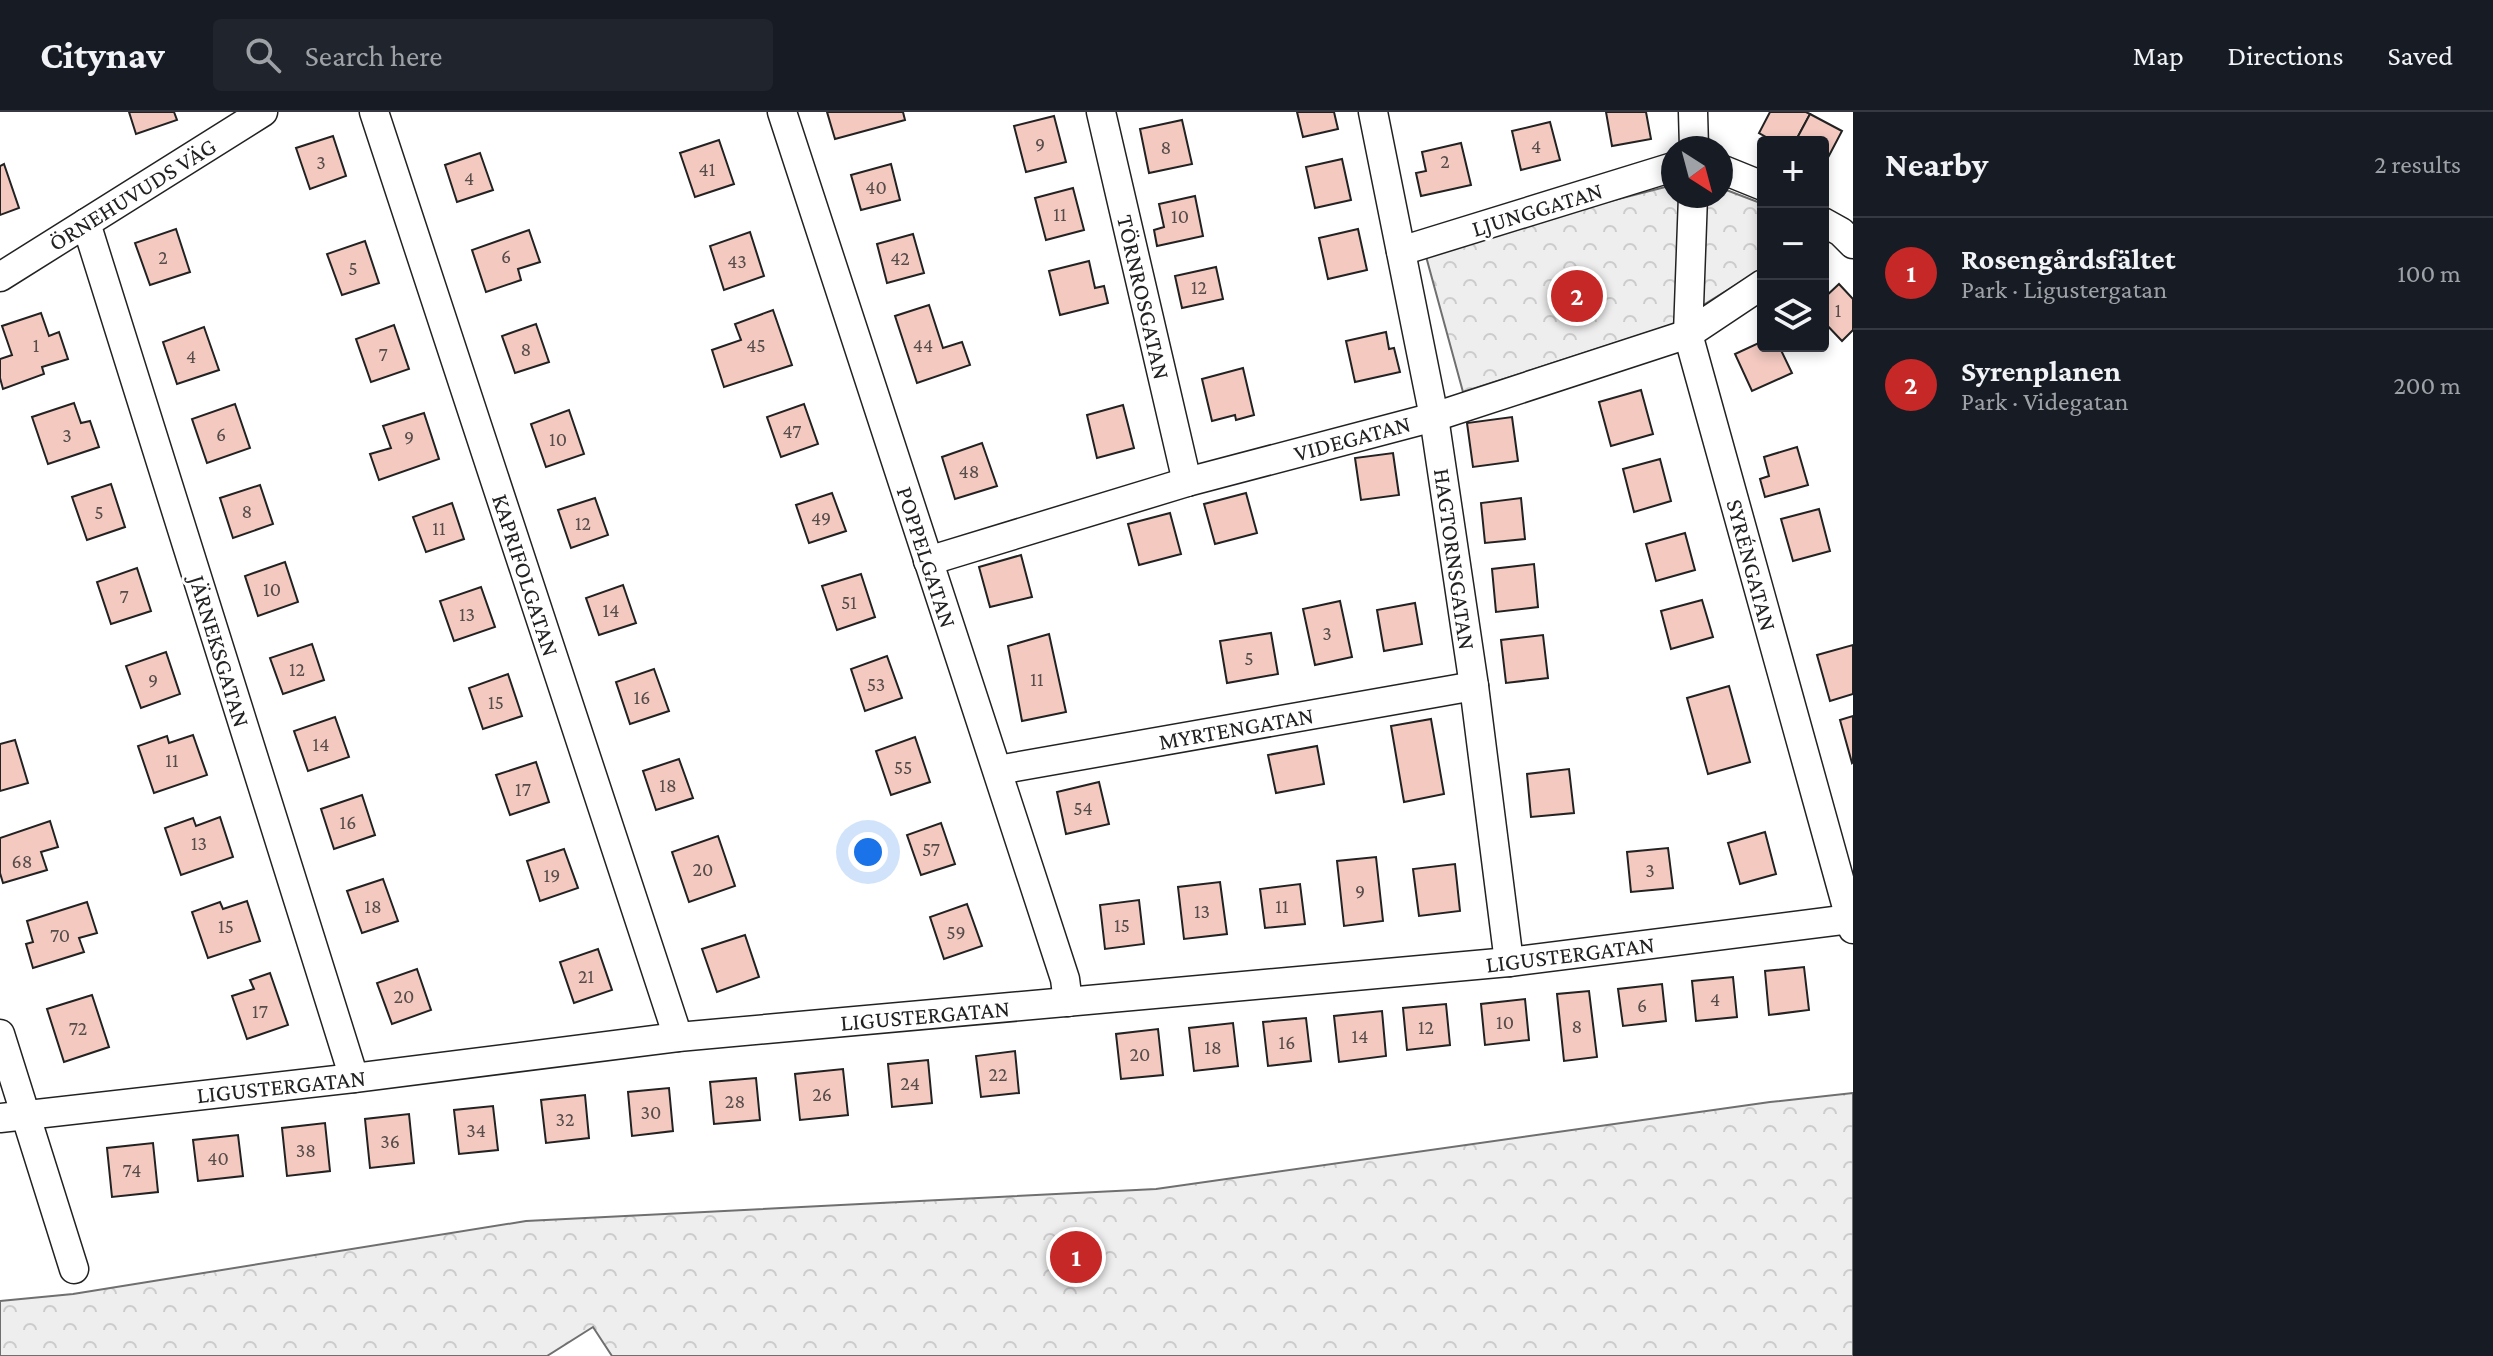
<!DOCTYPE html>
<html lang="en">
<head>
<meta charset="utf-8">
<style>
	body { margin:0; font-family:"Crimson Pro",serif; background:#20242c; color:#f1f3f6 }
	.controls { position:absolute; right:24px; top:24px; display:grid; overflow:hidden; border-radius:8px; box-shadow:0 4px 12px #0003 }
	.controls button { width:72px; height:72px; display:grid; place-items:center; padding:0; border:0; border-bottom:2px solid #363941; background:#171b24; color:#f1f3f6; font:40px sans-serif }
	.compass { position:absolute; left:1661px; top:24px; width:72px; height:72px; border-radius:50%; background:#171b24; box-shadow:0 4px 12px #0003; rotate:144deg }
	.you { position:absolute; left:868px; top:740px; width:28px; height:28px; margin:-20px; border:6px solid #fff; border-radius:50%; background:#1a73e8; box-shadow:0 0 0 12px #1a73e833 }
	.badge { display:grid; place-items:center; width:52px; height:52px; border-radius:50%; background:#c62828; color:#fff; font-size:26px; font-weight:700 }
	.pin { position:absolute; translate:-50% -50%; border:4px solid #fff; box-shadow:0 2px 8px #0006 }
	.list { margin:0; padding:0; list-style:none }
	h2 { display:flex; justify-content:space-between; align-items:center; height:104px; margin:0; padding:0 32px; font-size:34px }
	h2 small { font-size:26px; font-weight:400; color:#9ea1a6 }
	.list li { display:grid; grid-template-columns:52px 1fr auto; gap:24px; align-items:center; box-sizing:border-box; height:112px; padding:0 32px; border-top:2px solid #363941 }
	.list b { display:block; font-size:30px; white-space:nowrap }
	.list p { margin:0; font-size:26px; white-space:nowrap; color:#9ea1a6 }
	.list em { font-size:26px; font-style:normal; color:#9ea1a6 }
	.icon { flex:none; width:44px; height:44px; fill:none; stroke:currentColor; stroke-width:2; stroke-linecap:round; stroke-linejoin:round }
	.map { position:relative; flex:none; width:1853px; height:1244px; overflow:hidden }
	header { display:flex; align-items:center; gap:48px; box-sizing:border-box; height:112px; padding:0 40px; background:#171b24; border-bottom:2px solid #363941 }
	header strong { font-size:38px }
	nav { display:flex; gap:44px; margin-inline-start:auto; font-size:28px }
	.search { width:560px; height:72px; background:#20242c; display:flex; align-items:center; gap:20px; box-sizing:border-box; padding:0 28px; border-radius:8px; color:#9ea1a6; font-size:30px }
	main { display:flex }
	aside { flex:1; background:#171b24 }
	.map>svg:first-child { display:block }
	.park { fill:url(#park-crowns); stroke:#6f6f6f; stroke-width:2 }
	.building { fill:#f3c9c0; stroke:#222; stroke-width:2 }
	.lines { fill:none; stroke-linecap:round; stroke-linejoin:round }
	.minor-casing { stroke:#222; stroke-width:31 }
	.minor { stroke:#fff; stroke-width:28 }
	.labels { text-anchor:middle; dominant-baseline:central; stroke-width:6; stroke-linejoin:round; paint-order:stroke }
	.number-label { font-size:20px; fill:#564c4a }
	.street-label { font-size:24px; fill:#222; stroke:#fff }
</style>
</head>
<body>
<header>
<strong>Citynav</strong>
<div class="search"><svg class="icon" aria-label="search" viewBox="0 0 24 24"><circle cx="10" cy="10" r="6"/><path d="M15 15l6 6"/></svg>Search here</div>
<nav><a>Map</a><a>Directions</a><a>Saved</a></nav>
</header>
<main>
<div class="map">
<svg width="1853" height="1244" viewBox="0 0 1853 1244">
	<defs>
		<pattern id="park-crowns" width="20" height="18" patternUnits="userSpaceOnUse" patternTransform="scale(2)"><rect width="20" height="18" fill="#eee"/><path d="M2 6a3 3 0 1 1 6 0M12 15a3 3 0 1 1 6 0" fill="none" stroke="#ccc"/></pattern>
	</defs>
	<rect width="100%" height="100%" fill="#fff"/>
	<g class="park">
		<polygon points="1673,73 1673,84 1721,84 1721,76 1763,92 1763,156 1671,213 1463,280 1424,137"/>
		<polygon points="1853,981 1853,1244 612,1244 593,1215 547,1244 0,1244 0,1189 73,1182 526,1109 1156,1077 1770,990"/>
	</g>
	<g class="building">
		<polygon points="129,0 174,0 177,8 136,22"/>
		<polygon points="827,0 903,0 905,8 835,27"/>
		<polygon points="1297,0 1334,0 1338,17 1303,25"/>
		<polygon points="1606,0 1646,0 1651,27 1612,34"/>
		<polygon points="1770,0 1806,0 1810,2 1795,30 1775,30 1759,21"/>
		<polygon points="1810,2 1842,19 1823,55 1823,30 1795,30"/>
		<polygon points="1054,4 1066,50 1026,60 1014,14"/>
		<polygon points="1182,8 1192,52 1149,61 1140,17"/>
		<polygon points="1550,10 1560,48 1521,58 1512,19"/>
		<polygon points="333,24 346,64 310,77 296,36"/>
		<polygon points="719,28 734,72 695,85 680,41"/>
		<polygon points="1461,31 1471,73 1421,84 1416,61 1426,59 1422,40"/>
		<polygon points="480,41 493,78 457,90 445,53"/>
		<polygon points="1342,47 1351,88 1315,96 1306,55"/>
		<polygon points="4,52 19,96 0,103 0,54"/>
		<polygon points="891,52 900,88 861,98 851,63"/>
		<polygon points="1073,76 1084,118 1046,128 1035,86"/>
		<polygon points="1195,84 1203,124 1157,134 1154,118 1164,115 1159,92"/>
		<polygon points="176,117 190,160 150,173 135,131"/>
		<polygon points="1358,117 1367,158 1328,167 1319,126"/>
		<polygon points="529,118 540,150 518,157 521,168 486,180 472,138"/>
		<polygon points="750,120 764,164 724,178 710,134"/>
		<polygon points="913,122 924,161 887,171 877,132"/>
		<polygon points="365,129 379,171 342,183 327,142"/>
		<polygon points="1089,149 1095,176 1104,174 1108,191 1060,203 1049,159"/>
		<polygon points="1216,155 1223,187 1182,196 1175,164"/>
		<polygon points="1839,172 1853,187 1853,218 1842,229 1823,209 1823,187"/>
		<polygon points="929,193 943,236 962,230 970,253 917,271 895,204"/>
		<polygon points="773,198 792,253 724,275 712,238 741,228 735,212"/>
		<polygon points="41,201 49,224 59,220 68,247 42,255 44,262 3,277 0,266 0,247 12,243 2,214"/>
		<polygon points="536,212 549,250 515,261 502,224"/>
		<polygon points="394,213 409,257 371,270 356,227"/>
		<polygon points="204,215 219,258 177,272 163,230"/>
		<polygon points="1386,220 1389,237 1394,236 1400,260 1355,270 1346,229"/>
		<polygon points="1763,229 1763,234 1779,234 1792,261 1752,279 1735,242"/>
		<polygon points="1243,256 1254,303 1236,308 1235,303 1212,309 1202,267"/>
		<polygon points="1641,278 1653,322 1611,334 1599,290"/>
		<polygon points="74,291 81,311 90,309 99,335 48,352 32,305"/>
		<polygon points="235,292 250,336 207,351 192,307"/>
		<polygon points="804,292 818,332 781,345 767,305"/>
		<polygon points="1123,293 1134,336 1097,346 1087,303"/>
		<polygon points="569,298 584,342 546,355 531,312"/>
		<polygon points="424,301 439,347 379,368 370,342 391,336 383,314"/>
		<polygon points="1512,305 1518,349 1473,355 1467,311"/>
		<polygon points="982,331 997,374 955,387 942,345"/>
		<polygon points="1797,335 1808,373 1765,385 1760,367 1769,364 1764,345"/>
		<polygon points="1393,341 1399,383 1361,388 1355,346"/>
		<polygon points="1660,347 1671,389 1634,400 1623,357"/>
		<polygon points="111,372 125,415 87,428 72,385"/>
		<polygon points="260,373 273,412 233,426 220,386"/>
		<polygon points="832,381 846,419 809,431 796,393"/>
		<polygon points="1246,381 1257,421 1215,432 1204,392"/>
		<polygon points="595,386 608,423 571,436 558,398"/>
		<polygon points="1521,386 1525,427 1485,431 1481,391"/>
		<polygon points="452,391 464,427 426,440 413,405"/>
		<polygon points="1819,397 1830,439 1793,449 1781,407"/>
		<polygon points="1170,401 1181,442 1139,453 1128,412"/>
		<polygon points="1685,421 1695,458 1656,469 1646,432"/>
		<polygon points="1021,443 1032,485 990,495 979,455"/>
		<polygon points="285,450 298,490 258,504 245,464"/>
		<polygon points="1534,452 1538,495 1496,500 1492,457"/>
		<polygon points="137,456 151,499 111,512 97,470"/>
		<polygon points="861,462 875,505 837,518 822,474"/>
		<polygon points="623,473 636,511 599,523 586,486"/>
		<polygon points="481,475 495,515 454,529 440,489"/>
		<polygon points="1702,488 1713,525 1671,537 1661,499"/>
		<polygon points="1340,489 1352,545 1315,553 1303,497"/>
		<polygon points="1415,491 1422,532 1384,539 1377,498"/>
		<polygon points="1271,521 1278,562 1227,571 1220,529"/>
		<polygon points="1049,522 1066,600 1022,609 1008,534"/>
		<polygon points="1543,523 1548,566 1506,571 1501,528"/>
		<polygon points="312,532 324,568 283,582 270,546"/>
		<polygon points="1853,533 1853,582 1830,589 1817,543"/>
		<polygon points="166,540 180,582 141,596 126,554"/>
		<polygon points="887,544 902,586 865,599 851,557"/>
		<polygon points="654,557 669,599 630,612 616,570"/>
		<polygon points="508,562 522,604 483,617 469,576"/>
		<polygon points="1729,574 1750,650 1708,662 1687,586"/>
		<polygon points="1853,604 1853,650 1852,651 1840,608"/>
		<polygon points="335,605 349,645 308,659 294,619"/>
		<polygon points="1431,607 1444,682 1404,690 1391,614"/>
		<polygon points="193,623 207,663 154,681 138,634 167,624 169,631"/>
		<polygon points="915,625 930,670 891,683 876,639"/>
		<polygon points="15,628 28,671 0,679 0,632"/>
		<polygon points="1317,634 1324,672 1276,681 1268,643"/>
		<polygon points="679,647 693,686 656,698 643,659"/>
		<polygon points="536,650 549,690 510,703 496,663"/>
		<polygon points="1569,657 1574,701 1531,705 1527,662"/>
		<polygon points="1099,670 1109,712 1066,722 1057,680"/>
		<polygon points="362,683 375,723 334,737 321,697"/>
		<polygon points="220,705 233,745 181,763 165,716 193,706 196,714"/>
		<polygon points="50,709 58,735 41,740 47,758 3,771 0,761 0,726"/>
		<polygon points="941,711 955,752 921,763 907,723"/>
		<polygon points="1765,720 1776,762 1740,772 1728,731"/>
		<polygon points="718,724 735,774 689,790 672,740"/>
		<polygon points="1668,736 1673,776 1631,780 1627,740"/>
		<polygon points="564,737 578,776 540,789 527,749"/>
		<polygon points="1376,745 1383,809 1344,814 1337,749"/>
		<polygon points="1455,752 1460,799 1419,804 1413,757"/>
		<polygon points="383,767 398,809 362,821 347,779"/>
		<polygon points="1220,770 1227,822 1184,827 1178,775"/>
		<polygon points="1300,772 1305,812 1265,816 1260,777"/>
		<polygon points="1139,788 1144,832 1105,837 1100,793"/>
		<polygon points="247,789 260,829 208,846 192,800 220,790 223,797"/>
		<polygon points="87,790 97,821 79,826 84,840 33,856 26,832 33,830 27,809"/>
		<polygon points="967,792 982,834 944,847 930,805"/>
		<polygon points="745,823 759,865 717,880 702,837"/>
		<polygon points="598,837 612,878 574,891 560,850"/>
		<polygon points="1804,855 1809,898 1769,903 1765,859"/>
		<polygon points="417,857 431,898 392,912 377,871"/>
		<polygon points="270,861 288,913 247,927 232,884 254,877 250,868"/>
		<polygon points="1733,865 1737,905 1696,909 1692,869"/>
		<polygon points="1662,872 1666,909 1623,914 1618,877"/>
		<polygon points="1589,879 1597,945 1564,949 1557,882"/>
		<polygon points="92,883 109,935 64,950 47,897"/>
		<polygon points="1525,887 1529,928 1485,933 1481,892"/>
		<polygon points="1446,892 1450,933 1407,938 1403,896"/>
		<polygon points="1382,899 1386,944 1339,950 1334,904"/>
		<polygon points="1306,906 1311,949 1268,954 1263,910"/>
		<polygon points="1233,911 1238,954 1194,959 1189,916"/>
		<polygon points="1158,917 1163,963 1121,967 1116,922"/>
		<polygon points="1015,939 1019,981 981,985 976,944"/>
		<polygon points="928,948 932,991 892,995 888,952"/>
		<polygon points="843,957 848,1003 800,1008 795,962"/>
		<polygon points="756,966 760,1008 714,1012 710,970"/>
		<polygon points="669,976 673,1019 632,1024 628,980"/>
		<polygon points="585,983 589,1026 546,1031 541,988"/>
		<polygon points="493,994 498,1038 459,1042 454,998"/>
		<polygon points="409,1002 414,1051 370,1056 365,1007"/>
		<polygon points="325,1011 330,1059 287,1064 282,1016"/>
		<polygon points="238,1023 243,1064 198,1069 193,1028"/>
		<polygon points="153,1031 158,1080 112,1085 107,1036"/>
	</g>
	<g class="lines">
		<defs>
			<g id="minor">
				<polyline points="374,0 678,925"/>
				<polyline points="782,0 1065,867 1068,890"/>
				<polyline points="1101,0 1187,370"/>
				<polyline points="1373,0 1434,305 1474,574 1509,850"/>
				<polyline points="1693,0 1694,36"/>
				<polyline points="1721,57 1763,74"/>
				<polyline points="1693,84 1688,222 1853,817"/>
				<polyline points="1823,110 1841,120 1853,132"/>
				<polyline points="86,111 354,966"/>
				<polyline points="1401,139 1673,55"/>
				<polyline points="0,165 263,0"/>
				<polyline points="928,449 1187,370 1434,305 1688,222 1763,172"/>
				<polyline points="998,658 1474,574"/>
				<polyline points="0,922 74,1157"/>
				<polyline points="0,1006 354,966 678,925 1509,850 1850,807"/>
			</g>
		</defs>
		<use href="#minor" class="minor-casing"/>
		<use href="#minor" class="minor"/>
	</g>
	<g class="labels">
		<g class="number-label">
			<text x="1040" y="32">9</text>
			<text x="1536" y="34">4</text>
			<text x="1166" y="35">8</text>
			<text x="1445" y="49">2</text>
			<text x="321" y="50">3</text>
			<text x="707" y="57">41</text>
			<text x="469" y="66">4</text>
			<text x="876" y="75">40</text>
			<text x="1060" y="102">11</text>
			<text x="1180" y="104">10</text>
			<text x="506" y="144">6</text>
			<text x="163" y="145">2</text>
			<text x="900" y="146">42</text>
			<text x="737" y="149">43</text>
			<text x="353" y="156">5</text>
			<text x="1199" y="175">12</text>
			<text x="1838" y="198">1</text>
			<text x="36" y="233">1</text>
			<text x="756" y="233">45</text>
			<text x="923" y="233">44</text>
			<text x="526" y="237">8</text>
			<text x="383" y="242">7</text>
			<text x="191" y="244">4</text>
			<text x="792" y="319">47</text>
			<text x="221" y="322">6</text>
			<text x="67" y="323">3</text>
			<text x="409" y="325">9</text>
			<text x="558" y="327">10</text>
			<text x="969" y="359">48</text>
			<text x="247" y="399">8</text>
			<text x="99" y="400">5</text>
			<text x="821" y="406">49</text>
			<text x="583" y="411">12</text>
			<text x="439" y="416">11</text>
			<text x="272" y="477">10</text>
			<text x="124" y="484">7</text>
			<text x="849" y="490">51</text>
			<text x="611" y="498">14</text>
			<text x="467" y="502">13</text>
			<text x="1327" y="521">3</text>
			<text x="1249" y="546">5</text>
			<text x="297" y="557">12</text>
			<text x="1037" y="567">11</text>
			<text x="153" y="568">9</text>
			<text x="876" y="572">53</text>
			<text x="642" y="585">16</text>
			<text x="496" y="590">15</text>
			<text x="321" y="632">14</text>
			<text x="172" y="648">11</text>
			<text x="903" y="655">55</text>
			<text x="668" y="673">18</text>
			<text x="523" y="677">17</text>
			<text x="1083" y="696">54</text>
			<text x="348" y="710">16</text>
			<text x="199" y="731">13</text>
			<text x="931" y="737">57</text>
			<text x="22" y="749">68</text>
			<text x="703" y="757">20</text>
			<text x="1650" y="758">3</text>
			<text x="552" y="763">19</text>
			<text x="1360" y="779">9</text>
			<text x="373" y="794">18</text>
			<text x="1282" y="794">11</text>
			<text x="1202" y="799">13</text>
			<text x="1122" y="813">15</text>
			<text x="226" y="814">15</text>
			<text x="956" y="820">59</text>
			<text x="60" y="823">70</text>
			<text x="586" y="864">21</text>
			<text x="404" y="884">20</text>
			<text x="1715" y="887">4</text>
			<text x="1642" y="893">6</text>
			<text x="260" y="899">17</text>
			<text x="1505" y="910">10</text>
			<text x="1577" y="914">8</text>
			<text x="1426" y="915">12</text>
			<text x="78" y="916">72</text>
			<text x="1360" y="924">14</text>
			<text x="1287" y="930">16</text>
			<text x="1213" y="935">18</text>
			<text x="1140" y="942">20</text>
			<text x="998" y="962">22</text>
			<text x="910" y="971">24</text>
			<text x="822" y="982">26</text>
			<text x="735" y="989">28</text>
			<text x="651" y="1000">30</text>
			<text x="565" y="1007">32</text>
			<text x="476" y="1018">34</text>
			<text x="390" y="1029">36</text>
			<text x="306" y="1038">38</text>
			<text x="218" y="1046">40</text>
			<text x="132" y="1058">74</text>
		</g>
		<g class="street-label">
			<text transform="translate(132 82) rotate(-32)">ÖRNEHUVUDS VÄG</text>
			<text transform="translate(1537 97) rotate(-17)">LJUNGGATAN</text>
			<text transform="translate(1144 185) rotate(77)">TÖRNROSGATAN</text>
			<text transform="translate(1352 326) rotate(-15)">VIDEGATAN</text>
			<text transform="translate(927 445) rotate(72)">POPPELGATAN</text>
			<text transform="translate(1455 447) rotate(82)">HAGTORNSGATAN</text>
			<text transform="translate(1752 453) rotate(75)">SYRÉNGATAN</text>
			<text transform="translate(526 463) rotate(72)">KAPRIFOLGATAN</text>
			<text transform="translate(220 539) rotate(73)">JÄRNEKSGATAN</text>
			<text transform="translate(1236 616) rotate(-10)">MYRTENGATAN</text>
			<text transform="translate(1570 842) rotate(-7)">LIGUSTERGATAN</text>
			<text transform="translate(925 903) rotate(-5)">LIGUSTERGATAN</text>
			<text transform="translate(281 974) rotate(-6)">LIGUSTERGATAN</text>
		</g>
	</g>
</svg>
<div class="controls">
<button>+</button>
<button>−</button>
<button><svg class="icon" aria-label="layers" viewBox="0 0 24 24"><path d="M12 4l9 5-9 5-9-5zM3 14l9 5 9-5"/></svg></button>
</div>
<svg class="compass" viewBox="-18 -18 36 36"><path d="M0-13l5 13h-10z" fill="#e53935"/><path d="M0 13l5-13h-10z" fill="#9ea1a6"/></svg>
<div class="you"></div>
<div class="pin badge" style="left:1076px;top:1145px">1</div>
<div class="pin badge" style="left:1577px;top:184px">2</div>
</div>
<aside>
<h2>Nearby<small>2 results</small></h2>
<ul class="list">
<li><span class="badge">1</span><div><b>Rosengårdsfältet</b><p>Park · Ligustergatan</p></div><em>100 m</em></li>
<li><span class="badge">2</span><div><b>Syrenplanen</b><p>Park · Videgatan</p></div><em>200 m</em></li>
</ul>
</aside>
</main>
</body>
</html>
